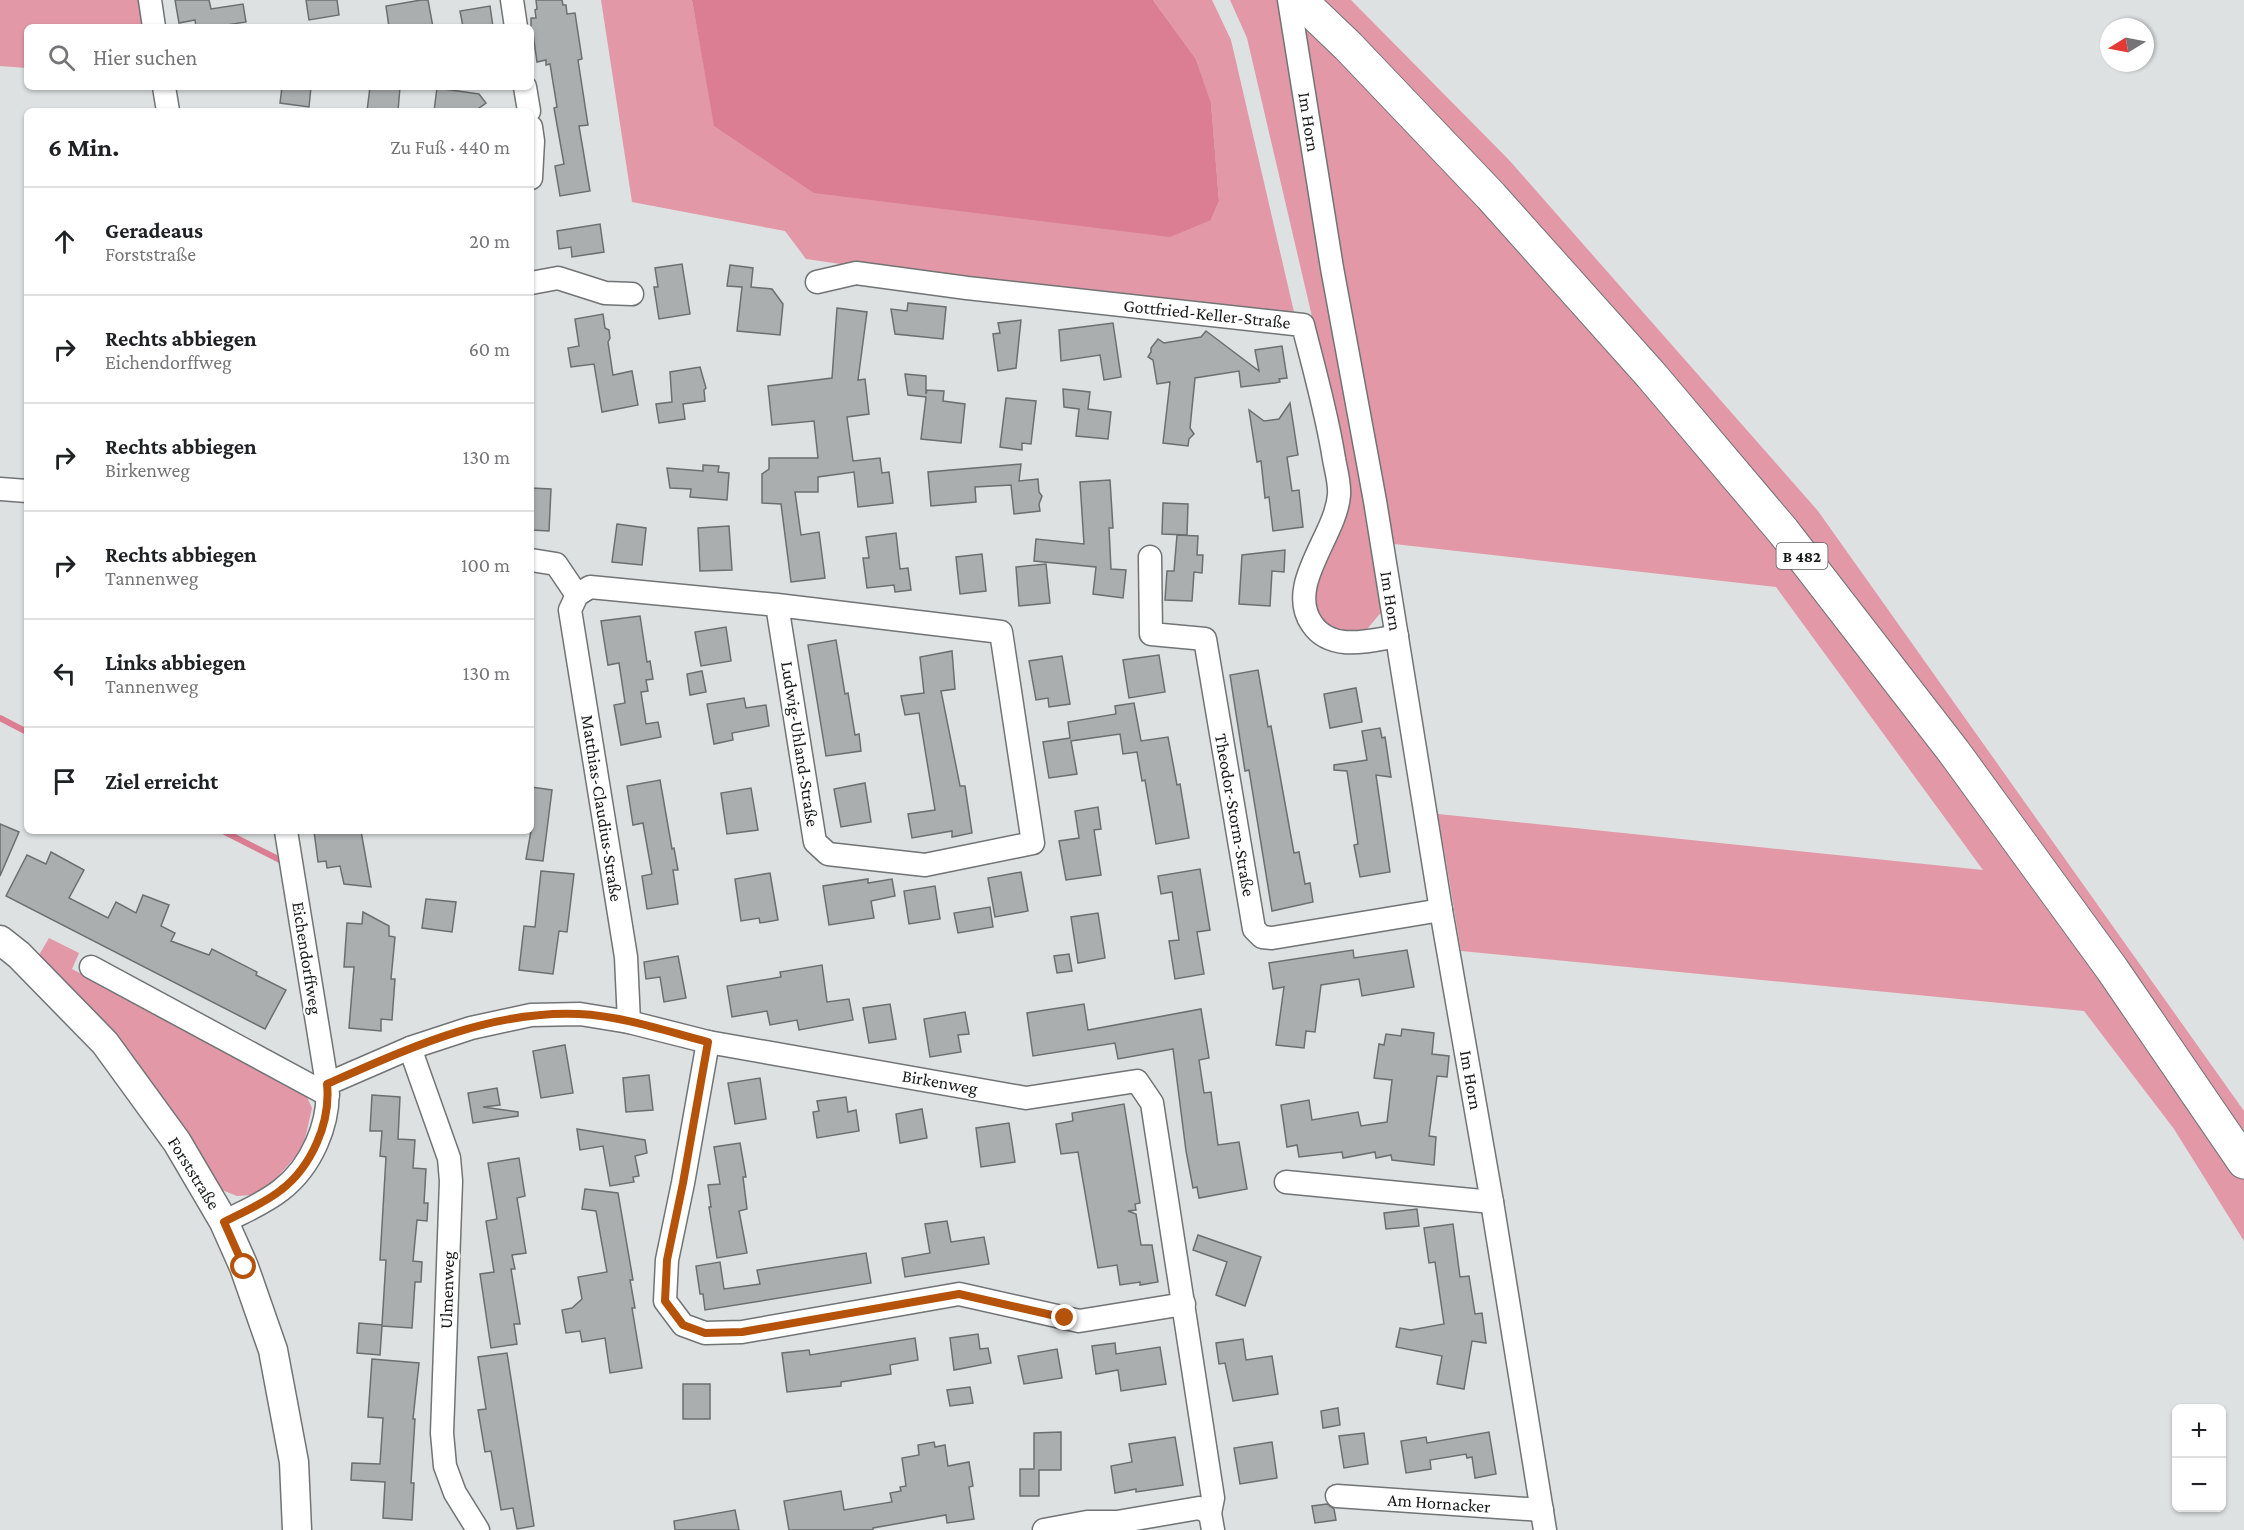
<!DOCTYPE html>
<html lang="de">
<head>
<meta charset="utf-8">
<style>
	body { margin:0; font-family:"Crimson Pro",serif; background:#f2f2f2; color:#202124 }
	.controls { position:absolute; right:18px; bottom:18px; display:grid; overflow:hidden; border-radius:9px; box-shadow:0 2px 4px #0004 }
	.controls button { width:54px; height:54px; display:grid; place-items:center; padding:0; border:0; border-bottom:2px solid #e0e0e0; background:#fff; color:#202124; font:30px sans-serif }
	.compass { position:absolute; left:2100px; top:18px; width:54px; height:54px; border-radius:50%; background:#fff; box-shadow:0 2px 4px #0004; rotate:260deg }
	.stop { position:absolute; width:18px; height:18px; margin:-14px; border:4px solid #b45309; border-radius:50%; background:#fff }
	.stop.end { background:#b45309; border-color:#fff; box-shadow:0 2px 6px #0008 }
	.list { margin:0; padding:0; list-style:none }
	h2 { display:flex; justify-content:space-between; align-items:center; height:78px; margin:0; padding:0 24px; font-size:26px }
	h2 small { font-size:20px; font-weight:400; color:#757577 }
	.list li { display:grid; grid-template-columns:39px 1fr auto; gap:18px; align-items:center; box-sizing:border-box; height:108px; padding:0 24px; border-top:2px solid #e0e0e0 }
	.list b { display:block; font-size:22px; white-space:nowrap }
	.list p { margin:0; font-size:20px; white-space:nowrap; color:#757577 }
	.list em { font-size:20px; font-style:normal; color:#757577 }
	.icon { flex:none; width:33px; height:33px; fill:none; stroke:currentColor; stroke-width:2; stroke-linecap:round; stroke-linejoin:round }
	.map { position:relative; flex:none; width:2244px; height:1530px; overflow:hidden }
	.search { position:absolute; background:#fff; box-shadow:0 2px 4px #0004; left:24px; top:24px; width:510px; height:66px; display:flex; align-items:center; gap:15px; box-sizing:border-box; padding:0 21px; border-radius:9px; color:#757577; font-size:22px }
	.panel { position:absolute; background:#fff; box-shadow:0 2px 4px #0004; left:24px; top:108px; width:510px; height:726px; border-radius:9px }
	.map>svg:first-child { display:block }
	.green { fill:#e298a7 }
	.water { fill:#dc7e93 }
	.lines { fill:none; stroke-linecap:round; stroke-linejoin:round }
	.stream { stroke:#dc7e93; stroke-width:6 }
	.building { fill:#abaeae; stroke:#6c6f6f; stroke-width:1.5 }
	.minor-casing { stroke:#717474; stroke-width:25 }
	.tertiary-casing { stroke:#717474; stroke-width:31 }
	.primary-casing { stroke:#717474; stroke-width:35 }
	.minor { stroke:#fff; stroke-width:22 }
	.tertiary { stroke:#fff; stroke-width:28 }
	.primary { stroke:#fff; stroke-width:33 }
	.route { stroke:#b45309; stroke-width:8 }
	.labels { text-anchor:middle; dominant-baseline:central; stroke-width:4.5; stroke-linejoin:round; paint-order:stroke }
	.shield { fill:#fff; stroke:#5d5e5e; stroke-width:1.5 }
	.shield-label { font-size:16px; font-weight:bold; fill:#181919 }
	.street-label { font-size:18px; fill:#181919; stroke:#fff }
</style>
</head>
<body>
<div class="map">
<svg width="2244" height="1530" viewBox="0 0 2244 1530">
	<rect width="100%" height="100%" fill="#dde1e1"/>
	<g class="green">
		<polygon points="0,0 143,0 146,27 27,27 27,68 0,66"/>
		<polygon points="601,0 692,0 715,126 1211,220 1219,201 1211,104 1196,59 1153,0 1212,0 1231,40 1294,312 959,281 806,259 785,231 632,202"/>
		<polygon points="1230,0 1351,0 1509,160 1818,511 2244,1111 2244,1241 2174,1129 2084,1011 1461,951 1438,814 1983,870 1776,587 1394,544 1391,525 1371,518 1383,610 1363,634 1330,632 1320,620 1315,603 1338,428 1247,38"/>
		<polygon points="49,938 79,953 72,969 284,1079 306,1095 312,1108 303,1148 274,1181 252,1195 237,1196 222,1190 36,960"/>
	</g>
	<polygon class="water" points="692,0 1153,0 1196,59 1211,103 1219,201 1211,220 1170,237 814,193 714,126"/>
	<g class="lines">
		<g class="stream">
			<polyline points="0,718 27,732"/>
			<polyline points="223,831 282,861"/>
		</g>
	</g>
	<g class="building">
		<polygon points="175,0 209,0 211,9 243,4 246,22 214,27 196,27 195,20 179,23"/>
		<polygon points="306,0 337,0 339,15 309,20"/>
		<polygon points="421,0 428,0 433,27 389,27 386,6"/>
		<polygon points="536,0 562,0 563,5 566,5 567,14 575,13 582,59 578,60 588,125 579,126 590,191 560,196 555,166 564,164 554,108 557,107 550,64 546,65 546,60 537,62 533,34 531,34 531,18 536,18 535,10 537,9"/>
		<polygon points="490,6 493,27 463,27 460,11"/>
		<polygon points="282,87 311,87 309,107 280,103"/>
		<polygon points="370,87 400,87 398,111 367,111"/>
		<polygon points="437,88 479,94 486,103 475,111 434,111"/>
		<polygon points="600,224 604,252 572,257 571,247 559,249 557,231"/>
		<polygon points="682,264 690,314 659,319 654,287 658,287 655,268"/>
		<polygon points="730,265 753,268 751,287 772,289 783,304 780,335 737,331 742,287 727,286"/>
		<polygon points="908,303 946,307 943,339 895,334 891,309 907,311"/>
		<polygon points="837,308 867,312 858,380 865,379 869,414 847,417 853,461 880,458 882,473 889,472 893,503 858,507 854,472 818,477 818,492 795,492 801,535 819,532 825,578 791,582 781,504 762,503 762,474 769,469 769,458 818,458 814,421 772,425 768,386 832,378"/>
		<polygon points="603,314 605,328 609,330 610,338 608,342 613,375 632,371 638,405 602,412 594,364 571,367 568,348 579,346 575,319"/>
		<polygon points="1021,320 1016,368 998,371 993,334 1000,333 998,323"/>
		<polygon points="1113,323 1121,377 1104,380 1100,355 1061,361 1059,330"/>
		<polygon points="1206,331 1259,371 1255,350 1282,346 1287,378 1279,379 1280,382 1275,383 1241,387 1239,371 1195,378 1190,428 1194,434 1189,439 1188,446 1163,443 1170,382 1157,384 1153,360 1148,357 1151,352 1151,348 1158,339 1164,343 1201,337"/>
		<polygon points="700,367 706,388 704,390 705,401 683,404 685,419 659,423 656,404 672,402 670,372"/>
		<polygon points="905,374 926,376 926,394 927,390 944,391 943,401 965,404 961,443 921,439 926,397 908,395"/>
		<polygon points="1063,389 1090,392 1088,409 1111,412 1108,439 1076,436 1079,409 1064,407"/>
		<polygon points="1006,398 1036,401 1031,444 1022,443 1022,450 1000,447"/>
		<polygon points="1290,403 1298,455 1287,457 1292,491 1299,490 1303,527 1273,531 1269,497 1265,498 1261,461 1257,462 1249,410 1264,421 1279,419"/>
		<polygon points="1021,464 1019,481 1038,479 1039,492 1042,496 1039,504 1040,511 1014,514 1011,485 975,487 976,502 931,506 928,472"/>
		<polygon points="703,465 719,466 718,472 729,473 727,500 690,497 691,489 670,488 667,468 703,471"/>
		<polygon points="1110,480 1113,528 1109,528 1111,569 1126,570 1123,598 1093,594 1096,567 1034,561 1036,539 1084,544 1080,482"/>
		<polygon points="531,488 551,489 549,531 531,530"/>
		<polygon points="1163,503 1188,504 1187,535 1162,534"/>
		<polygon points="617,524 646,528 642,565 612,562"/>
		<polygon points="729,526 732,570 700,571 698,528"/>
		<polygon points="896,533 900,569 908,568 911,590 895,592 894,585 867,588 863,558 869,558 866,537"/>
		<polygon points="1177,535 1198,536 1197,555 1203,555 1202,573 1194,572 1192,601 1165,600 1167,571 1174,571"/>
		<polygon points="1285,550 1284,572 1272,571 1270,606 1239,604 1242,555"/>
		<polygon points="982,554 986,591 960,594 956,557"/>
		<polygon points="1046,564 1050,603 1019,606 1016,567"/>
		<polygon points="640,616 647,662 650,661 653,679 646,680 648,691 641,692 646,724 658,722 661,737 621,745 614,705 625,703 619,663 608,665 601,621"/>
		<polygon points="726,627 731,661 701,666 695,632"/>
		<polygon points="836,640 845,694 848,693 855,735 859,734 861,751 826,756 808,645"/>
		<polygon points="952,651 955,689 941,691 960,786 965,786 972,833 952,837 952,831 912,838 908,814 935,810 919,713 905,715 901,696 924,693 920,657"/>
		<polygon points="1159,655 1165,692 1129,698 1123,660"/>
		<polygon points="1062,656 1070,704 1049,707 1048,698 1036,700 1029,661"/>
		<polygon points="1258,670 1268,727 1271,726 1294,853 1299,852 1305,884 1310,883 1313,902 1272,911 1249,770 1245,771 1230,675"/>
		<polygon points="702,671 706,692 690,695 687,674"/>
		<polygon points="1356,688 1362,722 1330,728 1324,694"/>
		<polygon points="744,698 746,708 766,705 769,726 732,733 733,740 714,744 707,704"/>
		<polygon points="1134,703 1141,741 1168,737 1177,785 1180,784 1189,838 1156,844 1145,780 1142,781 1137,752 1123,754 1120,734 1071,741 1077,774 1049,778 1043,742 1070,738 1068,722 1116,714 1115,706"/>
		<polygon points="1380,728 1382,738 1385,737 1391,777 1376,775 1390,872 1360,877 1354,845 1358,844 1347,771 1334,770 1334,765 1367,760 1362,731"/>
		<polygon points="660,780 672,849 674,848 678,870 673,870 678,904 647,909 642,876 652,874 643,823 633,825 627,786"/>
		<polygon points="865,783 871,822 841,827 834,789"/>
		<polygon points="531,787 552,790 543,861 526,859 531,831"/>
		<polygon points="751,788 758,830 727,834 721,793"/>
		<polygon points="1098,807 1101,829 1094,830 1101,875 1066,880 1059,841 1079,838 1075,811"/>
		<polygon points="0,824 19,832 0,876"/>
		<polygon points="314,831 361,831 371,887 344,884 340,866 327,868 326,861 318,862"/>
		<polygon points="51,852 84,870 69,898 108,918 116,902 136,913 143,895 169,905 161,926 175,933 171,941 209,955 212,949 257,972 256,975 286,990 265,1029 6,896 27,855 46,864"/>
		<polygon points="1200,869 1210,930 1197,932 1204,974 1175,979 1169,941 1179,940 1172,892 1161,894 1158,876"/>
		<polygon points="541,871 574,874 567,932 559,931 553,974 519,970 524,926 535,927"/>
		<polygon points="1021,872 1028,911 995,917 988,878"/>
		<polygon points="770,873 778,920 760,923 759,918 741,921 735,879"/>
		<polygon points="868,879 868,883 892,879 895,896 871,901 874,918 829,925 823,886"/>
		<polygon points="935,886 940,919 909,924 904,891"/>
		<polygon points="426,899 456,902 452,932 422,928"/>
		<polygon points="990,907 993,927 958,933 954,913"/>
		<polygon points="363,912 389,926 389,936 395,937 391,979 395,979 392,1020 381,1019 381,1031 349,1028 354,967 344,967 347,923 362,924"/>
		<polygon points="1098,913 1105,958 1078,963 1071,917"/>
		<polygon points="1353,950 1354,958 1407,950 1414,987 1362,996 1359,979 1321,985 1315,1032 1306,1031 1304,1048 1276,1045 1284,987 1273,989 1269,963"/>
		<polygon points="1069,954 1072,971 1057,973 1054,956"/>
		<polygon points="678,956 686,998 664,1002 660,977 646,979 644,962"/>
		<polygon points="822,965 827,1002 849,999 853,1020 799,1030 797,1020 770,1025 767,1011 732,1017 727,986 781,977 780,972"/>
		<polygon points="890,1004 896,1039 869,1043 863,1008"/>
		<polygon points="1084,1004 1088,1030 1201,1009 1209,1058 1199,1060 1204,1093 1211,1092 1218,1145 1239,1142 1247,1189 1199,1198 1197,1187 1193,1188 1186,1151 1173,1049 1118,1059 1115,1043 1033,1056 1027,1013"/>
		<polygon points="965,1012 969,1034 958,1035 961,1052 930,1057 924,1019"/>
		<polygon points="1402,1029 1434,1033 1432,1054 1449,1056 1447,1077 1437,1076 1429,1136 1436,1137 1434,1165 1392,1160 1391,1155 1376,1158 1375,1152 1343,1158 1342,1152 1299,1157 1297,1145 1287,1147 1281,1105 1309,1100 1312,1120 1358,1112 1361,1126 1387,1122 1392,1080 1374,1078 1377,1058 1379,1044 1384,1045 1386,1034 1401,1036"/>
		<polygon points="565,1045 573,1093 541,1098 533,1051"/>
		<polygon points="649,1075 653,1110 626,1112 623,1078"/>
		<polygon points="760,1078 766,1119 735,1124 728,1083"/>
		<polygon points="497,1088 500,1105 483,1107 518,1112 518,1116 473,1123 468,1093"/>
		<polygon points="372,1095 400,1097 398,1139 415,1140 413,1168 426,1169 424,1203 428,1203 427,1221 417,1220 413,1261 422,1262 421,1282 415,1282 412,1328 382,1326 380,1355 357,1353 359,1323 382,1325 386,1260 380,1260 386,1157 380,1156 382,1131 370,1131"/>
		<polygon points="846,1097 848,1112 856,1110 859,1131 817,1138 813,1112 819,1111 817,1101"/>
		<polygon points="1124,1104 1140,1203 1135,1204 1136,1210 1128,1211 1136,1214 1141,1245 1152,1245 1158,1282 1140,1285 1140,1282 1120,1285 1117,1265 1098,1268 1078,1152 1061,1154 1056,1124 1073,1121 1072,1113"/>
		<polygon points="922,1109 927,1138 900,1143 896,1114"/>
		<polygon points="1009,1123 1015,1162 981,1167 976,1128"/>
		<polygon points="577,1129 645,1140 647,1153 635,1156 639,1176 633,1177 634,1182 610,1186 603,1146 580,1150"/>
		<polygon points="740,1143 746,1177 743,1177 747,1209 739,1211 747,1253 717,1258 709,1207 711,1207 708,1185 720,1184 714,1147"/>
		<polygon points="519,1158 525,1196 517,1198 526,1253 512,1255 515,1269 511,1269 520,1324 514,1324 517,1344 491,1348 480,1274 494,1272 486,1221 497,1219 488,1163"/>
		<polygon points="585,1189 618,1193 633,1280 630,1280 635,1308 632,1308 642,1368 610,1373 605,1338 582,1342 580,1331 566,1333 562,1310 572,1308 582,1299 578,1277 607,1272 596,1211 582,1209"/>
		<polygon points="1417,1209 1419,1226 1386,1229 1384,1213"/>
		<polygon points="947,1221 951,1242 984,1237 989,1264 905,1277 902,1258 930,1253 925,1224"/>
		<polygon points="1453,1224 1460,1277 1469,1276 1475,1314 1482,1313 1486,1343 1472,1341 1464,1389 1437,1384 1442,1356 1396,1347 1400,1328 1411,1330 1444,1324 1435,1262 1429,1263 1424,1228"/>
		<polygon points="1198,1235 1261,1257 1245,1306 1216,1295 1227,1262 1193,1250"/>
		<polygon points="866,1253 871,1283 705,1310 703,1294 700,1294 696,1266 720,1262 724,1289 760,1284 757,1270"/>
		<polygon points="978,1334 980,1349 988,1348 991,1363 954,1370 950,1338"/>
		<polygon points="915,1338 918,1360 890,1365 891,1374 841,1382 841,1386 787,1392 782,1353 809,1350 810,1355"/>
		<polygon points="1243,1339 1246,1360 1272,1356 1278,1394 1233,1401 1225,1363 1219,1364 1216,1343"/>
		<polygon points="1115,1343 1116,1354 1160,1347 1166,1384 1121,1391 1118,1370 1096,1374 1092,1346"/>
		<polygon points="1057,1349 1062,1378 1024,1384 1018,1356"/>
		<polygon points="507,1353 534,1526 517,1529 513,1508 501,1510 491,1451 485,1452 478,1410 486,1409 478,1357"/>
		<polygon points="372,1359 419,1363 413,1419 415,1419 411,1483 414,1483 412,1520 383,1518 385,1482 351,1480 352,1463 380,1464 383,1418 368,1417"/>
		<rect x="683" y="1384" width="27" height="35"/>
		<polygon points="970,1387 973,1403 950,1406 947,1390"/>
		<polygon points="1338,1408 1340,1425 1323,1428 1321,1411"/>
		<polygon points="1061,1432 1061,1470 1039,1470 1039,1496 1020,1496 1020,1469 1034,1469 1034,1433"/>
		<polygon points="1489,1432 1496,1474 1475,1478 1472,1457 1467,1458 1466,1454 1430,1460 1431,1469 1406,1473 1401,1441 1426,1437 1427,1443"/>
		<polygon points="1364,1433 1368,1464 1344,1468 1339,1436"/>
		<polygon points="1175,1437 1183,1485 1136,1492 1136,1489 1115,1493 1111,1466 1132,1462 1129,1444"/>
		<polygon points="934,1442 935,1447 945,1445 948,1466 969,1462 973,1486 969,1487 974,1519 947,1523 946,1515 873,1528 873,1530 789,1530 784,1501 841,1491 844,1510 892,1502 890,1493 901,1491 900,1487 906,1486 902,1458 919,1455 918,1445"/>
		<polygon points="1272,1442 1277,1478 1240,1484 1234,1448"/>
		<polygon points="1327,1504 1334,1509 1336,1520 1315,1523 1312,1506"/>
		<polygon points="735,1510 739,1530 675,1530 674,1521"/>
	</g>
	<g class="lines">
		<defs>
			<g id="minor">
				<polyline points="150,0 154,27"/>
				<polyline points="512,0 516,27"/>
				<polyline points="1289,0 1332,268 1375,501 1441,910 1492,1202 1545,1530"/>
				<polyline points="164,87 168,111"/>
				<polyline points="525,87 529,111"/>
				<polyline points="531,127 533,141 531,178"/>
				<path d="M817,282L856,273L967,288L1303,325C1314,369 1327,414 1334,459C1336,470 1340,484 1339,495C1336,536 1285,585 1312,624C1331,652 1369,641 1397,636"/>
				<polyline points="531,283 558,278 605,293 632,294"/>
				<polyline points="0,489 27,491"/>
				<polyline points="1150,557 1151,634 1205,639 1254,929 1262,937 1272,938 1441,910"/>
				<polyline points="531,560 556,564 577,595"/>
				<polyline points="286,831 327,1084"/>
				<polyline points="91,967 328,1095"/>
				<polyline points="629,1022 626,957 570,610 577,595 590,587 777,605 1001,632 1033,843 925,865 828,854 815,842 777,605"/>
				<polyline points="708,1042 683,1183 667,1260 665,1301 683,1325 705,1333 742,1332 959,1294 1079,1321 1184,1304"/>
				<polyline points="410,1048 449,1158 451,1181 442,1433 445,1466 455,1493 478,1530"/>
				<polyline points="1286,1182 1492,1202"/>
				<path d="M224,1222C243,1212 265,1203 281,1190C311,1167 331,1123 327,1084L410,1048L471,1028L531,1015L580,1014L629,1022L708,1042L1026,1098L1137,1081L1152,1103L1213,1498L1210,1513"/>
				<polyline points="1337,1496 1542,1510"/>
				<polyline points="1044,1530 1087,1522 1117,1522 1199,1508 1210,1513 1213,1530"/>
			</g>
			<polyline id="tertiary" points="0,940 19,955 105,1043 177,1142 224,1222 244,1267 273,1350 294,1462 297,1530"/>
			<polyline id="primary" points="1300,0 1348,46 1491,196 1651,375 1783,531 1954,752 2112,969 2244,1162"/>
		</defs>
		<use href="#minor" class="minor-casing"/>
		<use href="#tertiary" class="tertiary-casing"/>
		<use href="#primary" class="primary-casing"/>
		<use href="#minor" class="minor"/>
		<use href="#tertiary" class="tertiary"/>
		<use href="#primary" class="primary"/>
	</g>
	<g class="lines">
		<path class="route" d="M244,1267L224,1222C243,1212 265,1203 281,1190C311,1167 331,1123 327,1084C407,1049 490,1010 579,1014C622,1016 666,1031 708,1042L683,1183L667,1260L665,1301L683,1325L705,1333L742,1332L959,1294L1065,1318"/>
	</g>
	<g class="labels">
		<rect class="shield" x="1776.5" y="543" width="51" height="26" rx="4.5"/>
		<g class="shield-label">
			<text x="1802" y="556">B 482</text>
		</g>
		<g class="street-label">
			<text transform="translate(1309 122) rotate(81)">Im Horn</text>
			<text transform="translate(1207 314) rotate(6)">Gottfried-Keller-Straße</text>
			<text transform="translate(1391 601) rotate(81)">Im Horn</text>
			<text transform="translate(800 744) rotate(81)">Ludwig-Uhland-Straße</text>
			<text transform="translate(602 808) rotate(81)">Matthias-Claudius-Straße</text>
			<text transform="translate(1235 815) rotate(80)">Theodor-Storm-Straße</text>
			<text transform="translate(307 958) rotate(81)">Eichendorffweg</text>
			<text transform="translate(1471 1080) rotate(80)">Im Horn</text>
			<text transform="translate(940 1082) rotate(10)">Birkenweg</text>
			<text transform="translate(194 1173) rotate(58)">Forststraße</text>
			<text transform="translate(447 1290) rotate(-88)">Ulmenweg</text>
			<text transform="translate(1439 1503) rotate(4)">Am Hornacker</text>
		</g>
	</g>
</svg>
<div class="controls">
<button>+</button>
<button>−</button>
</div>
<svg class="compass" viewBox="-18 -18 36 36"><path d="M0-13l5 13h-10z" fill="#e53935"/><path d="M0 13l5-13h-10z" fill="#757577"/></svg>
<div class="stop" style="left:244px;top:1267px"></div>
<div class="stop end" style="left:1065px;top:1318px"></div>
<div class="search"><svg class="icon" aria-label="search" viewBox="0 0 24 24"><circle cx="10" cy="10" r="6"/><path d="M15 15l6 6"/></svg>Hier suchen</div>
<section class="panel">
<h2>6 Min.<small>Zu Fuß · 440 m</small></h2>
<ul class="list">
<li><svg class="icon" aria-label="ahead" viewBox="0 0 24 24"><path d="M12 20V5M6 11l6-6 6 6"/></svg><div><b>Geradeaus</b><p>Forststraße</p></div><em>20 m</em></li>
<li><svg class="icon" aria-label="right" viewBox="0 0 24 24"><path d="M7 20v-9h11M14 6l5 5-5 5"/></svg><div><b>Rechts abbiegen</b><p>Eichendorffweg</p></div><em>60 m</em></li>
<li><svg class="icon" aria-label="right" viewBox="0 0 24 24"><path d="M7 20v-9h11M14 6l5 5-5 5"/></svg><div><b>Rechts abbiegen</b><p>Birkenweg</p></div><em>130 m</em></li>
<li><svg class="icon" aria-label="right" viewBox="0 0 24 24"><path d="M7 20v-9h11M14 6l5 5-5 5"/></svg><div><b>Rechts abbiegen</b><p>Tannenweg</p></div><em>100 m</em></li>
<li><svg class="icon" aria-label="left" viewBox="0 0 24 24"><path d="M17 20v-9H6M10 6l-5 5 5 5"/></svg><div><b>Links abbiegen</b><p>Tannenweg</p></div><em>130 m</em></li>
<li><svg class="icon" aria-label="arrive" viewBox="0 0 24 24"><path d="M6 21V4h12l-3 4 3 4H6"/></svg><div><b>Ziel erreicht</b></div></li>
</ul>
</section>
</div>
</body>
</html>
